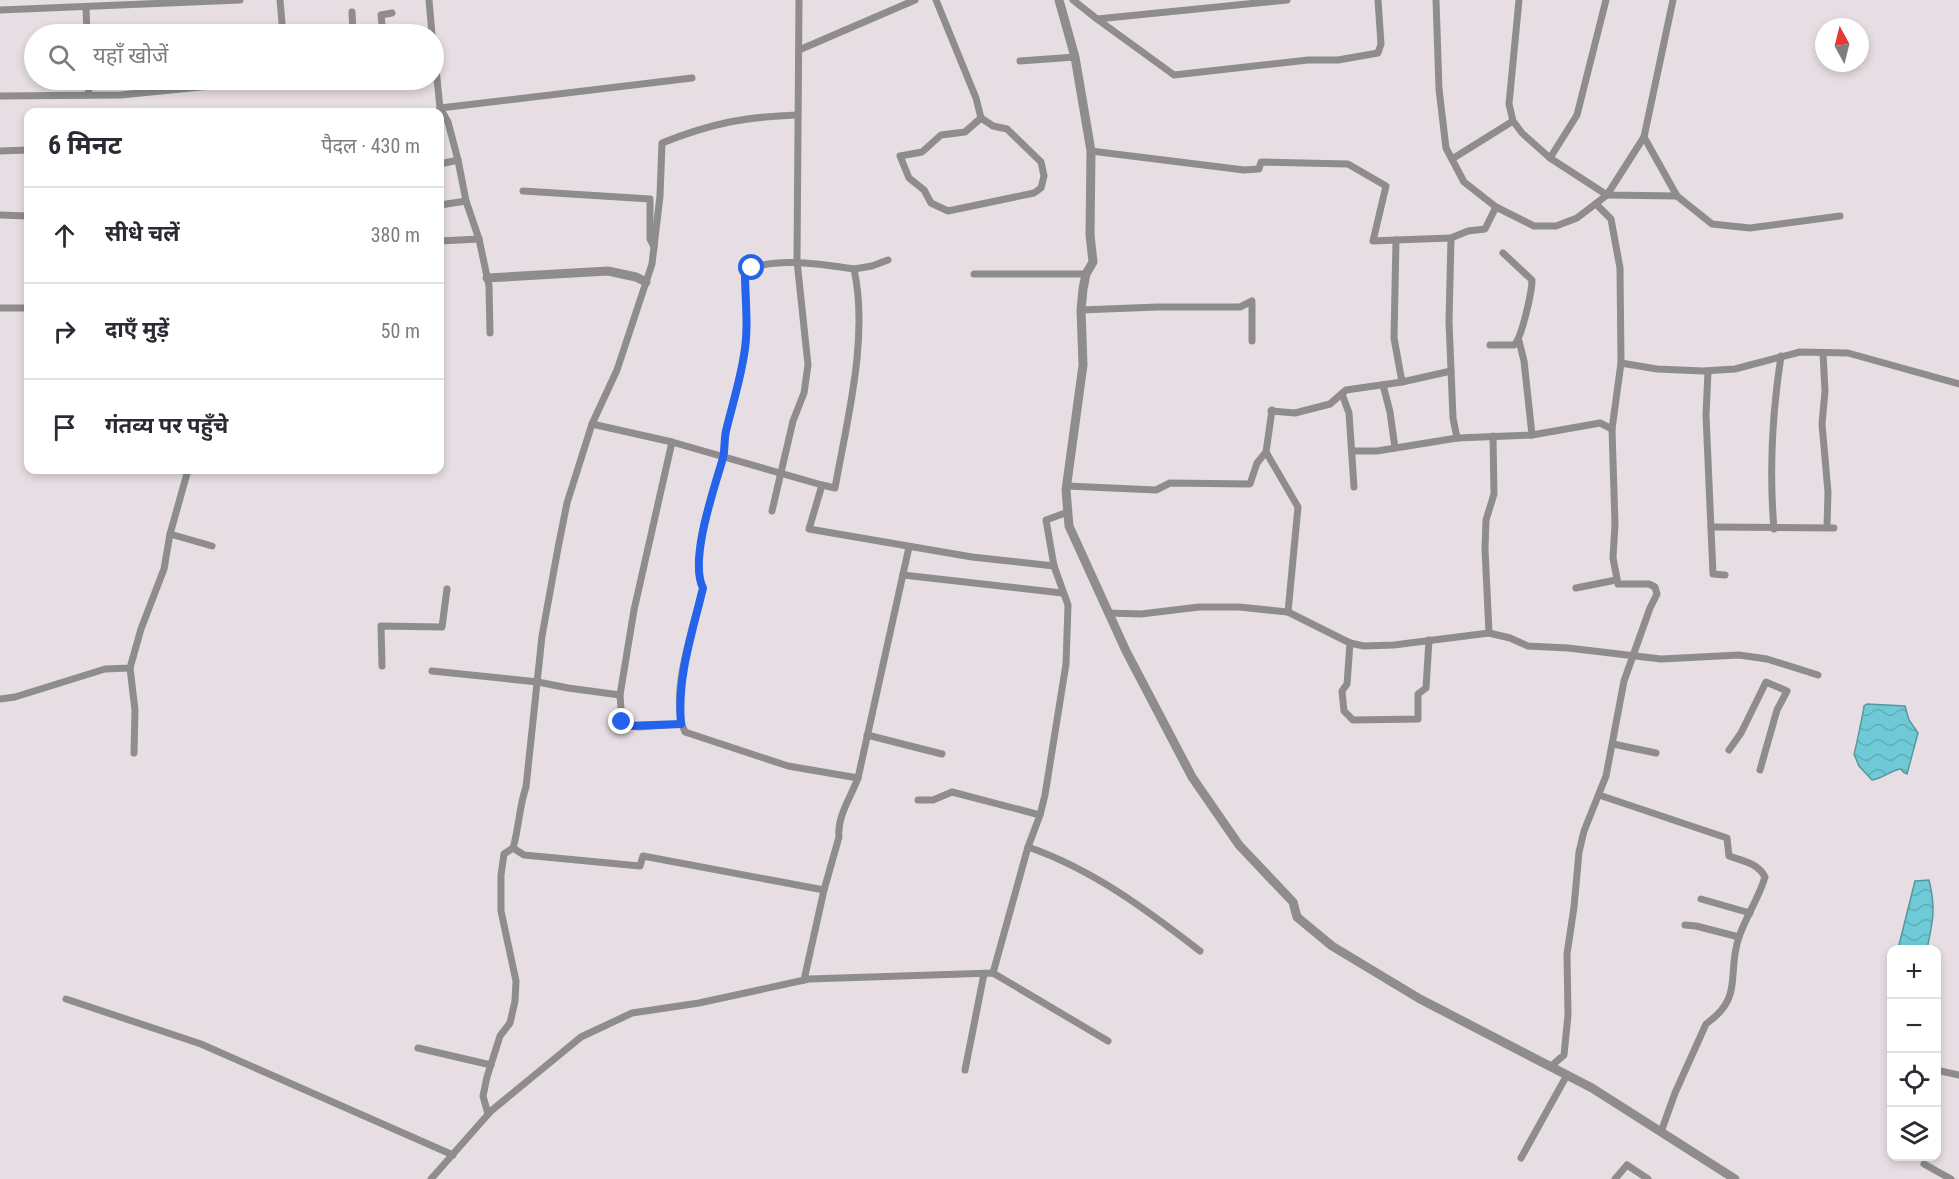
<!DOCTYPE html>
<html lang="hi">
<head>
<meta charset="utf-8">
<style>
	body { margin:0; font-family:"Roboto Condensed","Noto Sans Devanagari",sans-serif; background:#f7f7f7; color:#2b2b33 }
	.controls { position:absolute; right:18px; bottom:18px; display:grid; overflow:hidden; border-radius:12px; box-shadow:0 3px 9px #0003 }
	.controls button { width:54px; height:54px; display:grid; place-items:center; padding:0; border:0; border-bottom:2px solid #e1e1e2; background:#fff; color:#2b2b33; font:30px sans-serif }
	.compass { position:absolute; left:1815px; top:18px; width:54px; height:54px; border-radius:50%; background:#fff; box-shadow:0 3px 9px #0003; rotate:353deg }
	.stop { position:absolute; width:18px; height:18px; margin:-14px; border:4px solid #2563eb; border-radius:50%; background:#fff }
	.stop.end { background:#2563eb; border-color:#fff; box-shadow:0 2px 6px #0008 }
	.list { margin:0; padding:0; list-style:none }
	h2 { display:flex; justify-content:space-between; align-items:center; height:78px; margin:0; padding:0 24px; font-size:26px }
	h2 small { font-size:20px; font-weight:400; color:#7c7c81 }
	.list li { display:grid; grid-template-columns:39px 1fr auto; gap:18px; align-items:center; box-sizing:border-box; height:96px; padding:0 24px; border-top:2px solid #e1e1e2 }
	.list b { display:block; font-size:22px; white-space:nowrap }
	.list em { font-size:20px; font-style:normal; color:#7c7c81 }
	.icon { flex:none; width:33px; height:33px; fill:none; stroke:currentColor; stroke-width:2; stroke-linecap:round; stroke-linejoin:round }
	.map { position:relative; flex:none; width:1959px; height:1179px; overflow:hidden }
	.search { position:absolute; background:#fff; box-shadow:0 3px 9px #0003; left:24px; top:24px; width:420px; height:66px; display:flex; align-items:center; gap:15px; box-sizing:border-box; padding:0 21px; border-radius:33px; color:#7c7c81; font-size:22px }
	.panel { position:absolute; background:#fff; box-shadow:0 3px 9px #0003; left:24px; top:108px; width:420px; height:366px; border-radius:12px }
	.map>svg:first-child { display:block }
	.water { fill:url(#water-waves); stroke:#5797a0; stroke-width:1.5 }
	.lines { fill:none; stroke-linecap:round; stroke-linejoin:round }
	.minor { stroke:#8f8c8e; stroke-width:7 }
	.tertiary { stroke:#8f8c8e; stroke-width:9 }
	.route { stroke:#2563eb; stroke-width:8 }
</style>
</head>
<body>
<div class="map">
<svg width="1959" height="1179" viewBox="0 0 1959 1179">
	<defs>
		<pattern id="water-waves" width="16" height="10" patternUnits="userSpaceOnUse" patternTransform="scale(1.5)"><rect width="16" height="10" fill="#6dcad6"/><path d="M0 5q4-4 8 0t8 0" fill="none" stroke="#5eadb7"/></pattern>
	</defs>
	<rect width="100%" height="100%" fill="#e6dee3"/>
	<g class="water">
		<path d="M1867,704L1905,706L1909,720L1918,733L1907,774L1903,772L1901,769C1891,770 1884,778 1872,780L1859,766L1854,754C1855,752 1864,709 1864,706Z"/>
		<path d="M1929,880C1936,908 1933,921 1927,949H1898L1915,881Z"/>
	</g>
	<g class="lines">
		<g class="minor">
			<polyline points="280,0 283,34"/>
			<polyline points="429,0 432,34"/>
			<polyline points="936,0 976,98 981,118 965,132 941,135 922,152 900,156 909,178 924,190 931,203 948,211 1034,193 1041,188 1044,176 1041,162 1007,129 993,126 981,118"/>
			<polyline points="1073,0 1097,19 1287,0"/>
			<polyline points="1436,0 1439,89 1446,148 1464,182 1496,207 1534,226 1556,226 1577,218 1607,195 1644,137 1673,0"/>
			<polyline points="1519,0 1509,104 1513,121 1522,133 1550,158 1607,195 1677,196 1712,224 1750,228 1840,216"/>
			<polyline points="86,8 87,34"/>
			<polyline points="0,10 240,0"/>
			<polyline points="352,12 353,34"/>
			<polyline points="1097,19 1174,75 1308,60 1338,60 1378,53 1381,44 1378,0"/>
			<polyline points="353,32 398,33"/>
			<polyline points="383,34 381,15 392,13"/>
			<polyline points="434,49 440,108 448,122 458,160 466,201 479,239 489,286 490,333"/>
			<polyline points="799,50 915,0"/>
			<polyline points="1020,61 1075,57"/>
			<polyline points="88,80 89,95"/>
			<polyline points="178,80 179,89"/>
			<polyline points="0,96 121,95 270,80"/>
			<polyline points="440,108 692,78"/>
			<path d="M797,115C744,117 712,123 662,143L660,196L652,264L617,370L592,424L567,503L558,548L542,636L526,787C519,807 519,828 513,848L524,855L640,866L643,856L824,890L804,980"/>
			<polyline points="1644,137 1677,196"/>
			<polyline points="0,151 28,150"/>
			<polyline points="1091,151 1244,170 1259,169 1261,162 1348,164 1386,186 1373,241 1396,240"/>
			<polyline points="1550,158 1577,115 1606,0"/>
			<polyline points="1452,159 1513,121"/>
			<polyline points="440,164 458,160"/>
			<polyline points="523,191 650,199 650,239 654,247"/>
			<polyline points="440,205 466,201"/>
			<polyline points="0,215 28,216"/>
			<polyline points="1451,238 1468,231 1485,229 1496,207"/>
			<polyline points="440,241 479,239"/>
			<polyline points="854,269 872,266 888,260"/>
			<polyline points="974,274 1086,274"/>
			<polyline points="0,308 28,308"/>
			<polyline points="1081,310 1157,307 1240,307 1252,301 1252,341"/>
			<polyline points="1519,341 1524,361 1532,435"/>
			<path d="M1490,345H1514C1522,338 1532,291 1532,280L1503,253"/>
			<polyline points="1823,353 1825,391 1822,424 1828,492 1827,526"/>
			<polyline points="1621,363 1657,369 1703,371 1735,369 1800,352 1848,353 1959,384"/>
			<polyline points="1708,371 1706,415 1713,574 1725,575"/>
			<polyline points="1402,382 1451,371"/>
			<polyline points="1383,385 1390,412 1395,448"/>
			<polyline points="1342,394 1349,413 1354,487"/>
			<polyline points="1271,411 1295,413 1330,404 1346,390 1402,382 1394,338 1396,240 1451,238 1449,322 1453,418 1457,438"/>
			<polyline points="592,424 672,442 822,485"/>
			<polyline points="1352,451 1377,451 1457,438 1532,435 1600,423 1612,429"/>
			<polyline points="1266,452 1298,507 1288,612"/>
			<polyline points="1067,486 1156,490 1170,483 1250,484 1257,463 1266,452 1272,410"/>
			<polyline points="772,511 793,421 804,393 808,365 797,261 799,0"/>
			<polyline points="1711,527 1834,528"/>
			<path d="M1774,529C1769,470 1772,414 1781,356"/>
			<polyline points="170,534 212,546"/>
			<polyline points="903,575 1062,593"/>
			<polyline points="1576,588 1616,580"/>
			<polyline points="1108,613 1141,614 1199,607 1239,607 1288,612 1350,643 1364,646 1394,645 1489,633 1510,638 1528,646 1568,648 1661,659 1739,655 1767,659 1818,675"/>
			<polyline points="1489,633 1485,549 1486,520 1494,494 1493,436"/>
			<polyline points="1350,643 1347,684 1342,691 1344,711 1353,720 1418,719 1418,694 1426,688 1429,640"/>
			<polyline points="382,666 381,626 442,627 447,589"/>
			<polyline points="130,668 135,710 134,753"/>
			<polyline points="432,671 538,682 568,688 620,695 634,610 672,442"/>
			<polyline points="620,695 622,722 624,725 639,727 681,724"/>
			<polyline points="0,699 15,697 105,669 130,668 141,629 164,569 170,534 188,470"/>
			<polyline points="867,735 942,754"/>
			<polyline points="1613,744 1656,753"/>
			<polyline points="1729,750 1741,733 1766,682 1787,691 1777,710 1760,770"/>
			<path d="M858,778L788,766L685,732C668,697 694,625 703,588C689,560 714,489 723,458C725,449 724,440 726,431C732,406 740,381 744,355C749,327 745,300 745,272C770,255 826,265 854,269C869,337 847,420 835,488L822,485L809,529L972,557L1054,566"/>
			<path d="M1599,795L1727,838L1729,856C1743,861 1758,863 1765,877C1759,898 1746,916 1739,937C1726,975 1745,996 1706,1024L1675,1093L1661,1132"/>
			<polyline points="918,800 933,800 952,792 1040,815"/>
			<path d="M1028,847C1092,869 1147,910 1200,951"/>
			<path d="M824,890L839,837C837,816 851,797 858,778L909,547"/>
			<polyline points="1701,899 1750,913"/>
			<polyline points="1685,925 1696,926 1739,937"/>
			<polyline points="993,973 1028,847 1040,815 1045,795 1066,664 1068,605 1054,566 1046,520 1068,512"/>
			<polyline points="66,999 201,1044 453,1155"/>
			<polyline points="418,1048 491,1065"/>
			<polyline points="1550,1067 1564,1055 1568,1015 1567,954 1574,907 1579,852 1584,831 1606,776 1624,681 1650,608 1657,594 1655,587 1649,584 1618,584 1613,558 1615,524 1612,429 1621,363 1620,268 1611,219 1596,204"/>
			<polyline points="965,1070 984,974"/>
			<polyline points="1936,1070 1959,1075"/>
			<polyline points="488,1114 483,1096 487,1077 500,1036 510,1023 515,1001 516,981 501,911 501,875 504,854 513,848"/>
			<polyline points="1521,1158 1567,1075"/>
			<polyline points="1924,1164 1951,1179"/>
			<polyline points="431,1179 491,1111 581,1037 632,1013 699,1003 809,979 993,973 1108,1041"/>
			<polyline points="1615,1179 1627,1165 1648,1179"/>
		</g>
		<g class="tertiary">
			<polyline points="1059,0 1075,57 1091,151 1090,235 1093,262 1086,274 1083,289 1081,310 1083,365 1066,490 1069,526 1126,651 1192,777 1239,845 1293,902 1297,917 1332,946 1420,999 1592,1088 1735,1179"/>
			<polyline points="487,278 608,271 636,277 646,282"/>
		</g>
	</g>
	<g class="lines">
		<path class="route" d="M622,722L627,726L681,724C677,677 692,634 703,588C689,560 714,489 723,458C725,450 724,440 726,431C732,406 740,381 744,355C749,327 745,300 745,272L752,268"/>
	</g>
</svg>
<div class="controls">
<button>+</button>
<button>−</button>
<button><svg class="icon" aria-label="locate" viewBox="0 0 24 24"><circle cx="12" cy="12" r="6"/><path d="M12 2v4M12 18v4M2 12h4M18 12h4"/></svg></button>
<button><svg class="icon" aria-label="layers" viewBox="0 0 24 24"><path d="M12 4l9 5-9 5-9-5zM3 14l9 5 9-5"/></svg></button>
</div>
<svg class="compass" viewBox="-18 -18 36 36"><path d="M0-13l5 13h-10z" fill="#e53935"/><path d="M0 13l5-13h-10z" fill="#7c7c81"/></svg>
<div class="stop" style="left:752px;top:268px"></div>
<div class="stop end" style="left:622px;top:722px"></div>
<div class="search"><svg class="icon" aria-label="search" viewBox="0 0 24 24"><circle cx="10" cy="10" r="6"/><path d="M15 15l6 6"/></svg>यहाँ खोजें</div>
<section class="panel">
<h2>6 मिनट<small>पैदल · 430 m</small></h2>
<ul class="list">
<li><svg class="icon" aria-label="ahead" viewBox="0 0 24 24"><path d="M12 20V5M6 11l6-6 6 6"/></svg><div><b>सीधे चलें</b></div><em>380 m</em></li>
<li><svg class="icon" aria-label="right" viewBox="0 0 24 24"><path d="M7 20v-9h11M14 6l5 5-5 5"/></svg><div><b>दाएँ मुड़ें</b></div><em>50 m</em></li>
<li><svg class="icon" aria-label="arrive" viewBox="0 0 24 24"><path d="M6 21V4h12l-3 4 3 4H6"/></svg><div><b>गंतव्य पर पहुँचे</b></div></li>
</ul>
</section>
</div>
</body>
</html>
